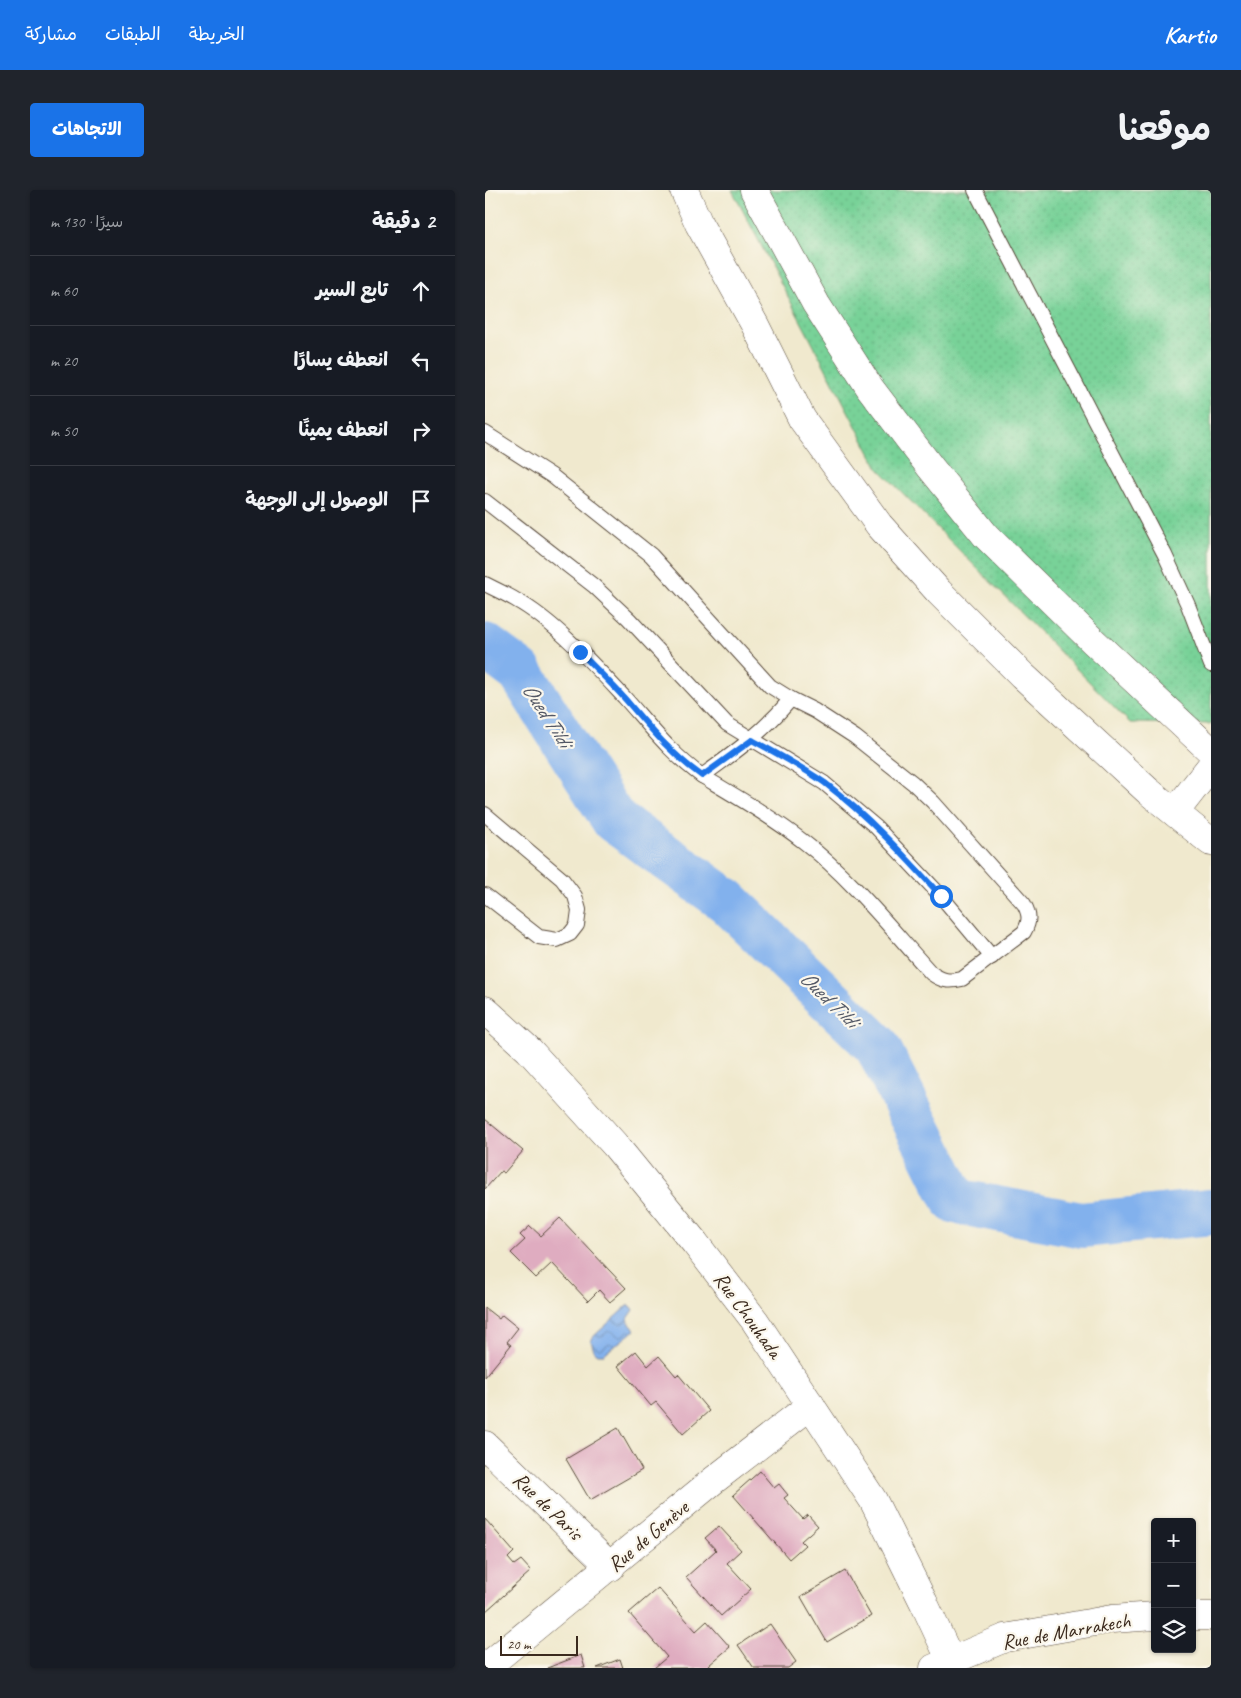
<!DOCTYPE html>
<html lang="ar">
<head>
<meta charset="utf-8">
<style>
	body { margin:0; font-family:Caveat,"Playpen Sans Arabic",sans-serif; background:#20242c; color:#f1f3f6; direction:rtl }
	.controls { position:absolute; right:15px; bottom:15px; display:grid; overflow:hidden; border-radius:5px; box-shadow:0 1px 4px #0004 }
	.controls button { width:45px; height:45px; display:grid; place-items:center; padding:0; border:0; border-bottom:1px solid #363941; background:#171b24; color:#f1f3f6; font:25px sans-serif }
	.scale { position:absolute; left:15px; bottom:12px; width:78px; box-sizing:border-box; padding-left:5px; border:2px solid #3b2a1e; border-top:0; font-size:14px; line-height:18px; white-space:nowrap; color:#3b2a1e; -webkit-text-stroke:4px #fbf7ec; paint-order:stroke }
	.stop { position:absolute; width:15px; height:15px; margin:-11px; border:4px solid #1a73e8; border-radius:50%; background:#fff }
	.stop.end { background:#1a73e8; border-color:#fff; box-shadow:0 1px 5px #0008 }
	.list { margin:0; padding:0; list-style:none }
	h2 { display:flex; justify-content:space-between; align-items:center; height:65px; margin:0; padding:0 20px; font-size:21px }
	h2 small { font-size:16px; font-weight:400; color:#9ea1a6 }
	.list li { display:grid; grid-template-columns:32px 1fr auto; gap:15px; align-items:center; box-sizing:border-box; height:70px; padding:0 20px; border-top:1px solid #363941 }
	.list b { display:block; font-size:19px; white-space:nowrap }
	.list em { font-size:16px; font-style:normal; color:#9ea1a6 }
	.icon { flex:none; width:28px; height:28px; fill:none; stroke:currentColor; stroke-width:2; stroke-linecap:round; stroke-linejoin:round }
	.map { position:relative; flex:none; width:726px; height:1478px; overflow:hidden; direction:ltr; border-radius:5px }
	header { display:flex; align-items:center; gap:30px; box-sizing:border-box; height:70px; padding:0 25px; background:#1a73e8; color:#fff }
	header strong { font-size:24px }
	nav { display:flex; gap:28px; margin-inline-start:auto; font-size:18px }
	.intro { display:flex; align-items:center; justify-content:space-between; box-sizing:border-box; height:120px; padding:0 30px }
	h1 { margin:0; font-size:35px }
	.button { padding:12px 22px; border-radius:5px; background:#1a73e8; color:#fff; font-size:18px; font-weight:700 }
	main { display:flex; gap:30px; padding:0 30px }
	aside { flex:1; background:#171b24; border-radius:5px; box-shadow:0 1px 4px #0004 }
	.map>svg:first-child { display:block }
	.grass { fill:url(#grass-dots); stroke:#5a7e5b }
	.water { fill:url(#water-waves); stroke:#5e6e86 }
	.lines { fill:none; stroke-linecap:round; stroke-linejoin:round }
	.river { stroke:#82b1ed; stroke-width:46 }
	.building { fill:#dfacc0 }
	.service-casing { stroke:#564738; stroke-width:16 }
	.minor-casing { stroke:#564738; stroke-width:29 }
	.tertiary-casing { stroke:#564738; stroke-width:29 }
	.trunk-casing { stroke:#564738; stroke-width:29 }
	.service { stroke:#fff; stroke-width:14 }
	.minor { stroke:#fff; stroke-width:28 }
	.tertiary { stroke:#fff; stroke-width:28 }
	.trunk { stroke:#fff; stroke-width:28 }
	.route { stroke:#1a73e8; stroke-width:6 }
	.labels { text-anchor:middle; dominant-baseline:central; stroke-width:4.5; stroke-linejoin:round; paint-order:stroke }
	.street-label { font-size:21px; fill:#3b2a1e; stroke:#fbf7ec }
	.water-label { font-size:22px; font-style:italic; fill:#545966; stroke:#fbf7ec }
</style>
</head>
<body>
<header>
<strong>Kartio</strong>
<nav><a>الخريطة</a><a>الطبقات</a><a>مشاركة</a></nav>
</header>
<div class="intro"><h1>موقعنا</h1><a class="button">الاتجاهات</a></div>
<main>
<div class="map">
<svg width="726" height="1478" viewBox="0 0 726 1478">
	<defs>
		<pattern id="grass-dots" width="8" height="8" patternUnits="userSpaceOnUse" patternTransform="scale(1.25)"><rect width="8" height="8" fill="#78d298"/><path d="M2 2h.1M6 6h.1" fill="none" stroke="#69b483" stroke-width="1.8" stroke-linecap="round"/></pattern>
		<pattern id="water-waves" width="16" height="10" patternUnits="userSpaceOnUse" patternTransform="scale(1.25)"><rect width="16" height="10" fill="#82b1ed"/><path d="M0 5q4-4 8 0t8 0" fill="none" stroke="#6c90bf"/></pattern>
	</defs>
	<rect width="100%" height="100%" fill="#fbf7ec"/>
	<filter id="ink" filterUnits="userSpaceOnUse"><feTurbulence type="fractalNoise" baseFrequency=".02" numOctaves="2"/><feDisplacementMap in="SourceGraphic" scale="10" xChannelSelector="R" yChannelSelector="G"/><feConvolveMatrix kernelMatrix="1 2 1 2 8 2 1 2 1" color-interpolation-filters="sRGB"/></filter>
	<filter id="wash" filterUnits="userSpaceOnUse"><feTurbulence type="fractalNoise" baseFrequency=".0096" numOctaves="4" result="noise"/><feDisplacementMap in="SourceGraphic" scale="20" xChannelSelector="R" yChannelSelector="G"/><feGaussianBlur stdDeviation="1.12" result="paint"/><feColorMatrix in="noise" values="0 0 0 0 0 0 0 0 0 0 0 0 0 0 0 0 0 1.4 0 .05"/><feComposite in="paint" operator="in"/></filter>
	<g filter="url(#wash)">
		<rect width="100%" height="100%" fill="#f0e9ce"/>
		<polygon class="grass" points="247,0 726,0 726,534 645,533 393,278"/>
		<polygon class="water" points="143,1115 147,1117 149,1120 142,1130 150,1140 119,1164 113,1164 109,1161 106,1151 109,1146"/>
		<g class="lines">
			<polyline class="river" points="0,456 35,482 129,630 242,711 392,856 470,1011 597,1035 726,1022"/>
		</g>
		<g id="blocks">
			<g class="building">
				<polygon points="0,929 38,961 19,983 16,981 0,999"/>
				<polygon points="75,1028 141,1098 125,1112 114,1100 103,1111 67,1073 51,1088 26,1063 40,1050 35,1045 45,1036 56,1046"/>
				<polygon points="0,1118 14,1129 17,1125 33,1138 22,1152 26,1155 0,1187"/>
				<polygon points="151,1161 163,1176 174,1166 191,1186 193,1184 224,1221 198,1244 171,1212 166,1216 133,1176"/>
				<polygon points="133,1238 157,1280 105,1310 81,1269"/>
				<polygon points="275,1281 289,1298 294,1294 303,1305 299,1308 318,1329 323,1325 333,1336 316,1351 320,1355 304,1369 248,1305"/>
				<polygon points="0,1329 29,1362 23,1368 29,1375 36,1370 46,1381 0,1422"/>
				<polygon points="234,1336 256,1360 242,1373 266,1399 236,1426 201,1387 231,1360 220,1348"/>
				<polygon points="360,1381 386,1426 342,1452 316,1407"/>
				<polygon points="173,1398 211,1441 222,1431 245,1457 224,1475 227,1478 169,1478 182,1467 144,1423"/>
				<polygon points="285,1434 311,1472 303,1478 269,1478 253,1455"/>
				<polygon points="96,1465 100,1478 62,1478"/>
				<polygon points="135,1469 138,1478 112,1478"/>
			</g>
		</g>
	</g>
	<g filter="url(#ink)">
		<use href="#blocks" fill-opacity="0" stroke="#564738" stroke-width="1"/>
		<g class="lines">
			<defs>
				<g id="service">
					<polyline points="490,0 680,365 703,415 726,475"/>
					<path d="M0,243L67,286L166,365L285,496L306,509C278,542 252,561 217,586C185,563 165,536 139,507C109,475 69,431 31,410C21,404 10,399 0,394"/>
					<polyline points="0,311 109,396 144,429 242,534 339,593 391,637 456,706 507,767"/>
					<path d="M217,586C252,607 287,627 319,652C365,687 407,740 446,783C457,791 464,792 477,789L539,742C545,731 545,725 539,714L448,612L428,593L370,547L330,521L306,509"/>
					<polyline points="0,624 77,689 90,706 94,720 92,735 85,744 72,750 54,747 0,705"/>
				</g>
				<g id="minor">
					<polyline points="690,622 726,576"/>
					<polyline points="0,820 44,860 130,955 210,1053 270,1131 388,1310 439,1413 466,1471"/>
					<polyline points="0,1255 126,1377"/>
					<polyline points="0,1478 229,1290 326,1215"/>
				</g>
				<g id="tertiary">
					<polyline points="707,1426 726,1426"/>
					<polyline points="449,1478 520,1448 627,1429 670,1426"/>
				</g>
				<g id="trunk">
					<polyline points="199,0 214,34 270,135 317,229 394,335 454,402 537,485 663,601 726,652"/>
					<polyline points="269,0 331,114 385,198 446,278 501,346 608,451 726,561"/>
				</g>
			</defs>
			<use href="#service" class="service-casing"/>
			<use href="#minor" class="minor-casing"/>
			<use href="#tertiary" class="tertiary-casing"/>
			<use href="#trunk" class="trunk-casing"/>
			<use href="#service" class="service"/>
			<use href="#minor" class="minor"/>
			<use href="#tertiary" class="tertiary"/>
			<use href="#trunk" class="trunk"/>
		</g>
	</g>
	<g class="lines" filter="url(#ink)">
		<path class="route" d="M95,462C110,478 126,493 141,510C165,538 186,564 217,586L267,550C291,563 317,577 340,593C383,626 420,666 456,706"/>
	</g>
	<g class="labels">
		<g class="street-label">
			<text transform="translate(263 1125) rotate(54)">Rue Chouhada</text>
			<text transform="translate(63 1316) rotate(44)">Rue de Paris</text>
			<text transform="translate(163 1346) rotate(-40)">Rue de Genève</text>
			<text transform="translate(581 1441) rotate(-10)">Rue de Marrakech</text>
		</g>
		<g class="water-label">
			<text transform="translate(62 525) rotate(57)">Oued Tildi</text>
			<text transform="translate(344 809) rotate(44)">Oued Tildi</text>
		</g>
	</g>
</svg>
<div class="controls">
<button>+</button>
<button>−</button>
<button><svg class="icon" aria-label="layers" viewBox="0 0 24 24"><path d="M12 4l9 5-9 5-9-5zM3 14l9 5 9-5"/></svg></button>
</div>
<div class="scale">20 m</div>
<div class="stop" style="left:456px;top:706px"></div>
<div class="stop end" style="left:95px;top:462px"></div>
</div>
<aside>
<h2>2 دقيقة<small>سيرًا · 130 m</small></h2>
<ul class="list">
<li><svg class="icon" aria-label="ahead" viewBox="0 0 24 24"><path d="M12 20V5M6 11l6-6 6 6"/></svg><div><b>تابع السير</b></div><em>60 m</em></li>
<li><svg class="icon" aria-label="left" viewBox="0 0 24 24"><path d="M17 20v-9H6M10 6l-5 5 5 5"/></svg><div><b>انعطف يسارًا</b></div><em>20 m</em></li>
<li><svg class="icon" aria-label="right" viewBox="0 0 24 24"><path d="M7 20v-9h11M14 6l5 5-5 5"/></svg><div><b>انعطف يمينًا</b></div><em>50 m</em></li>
<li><svg class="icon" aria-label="arrive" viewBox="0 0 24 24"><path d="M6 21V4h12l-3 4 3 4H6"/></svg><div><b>الوصول إلى الوجهة</b></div></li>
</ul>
</aside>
</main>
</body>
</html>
